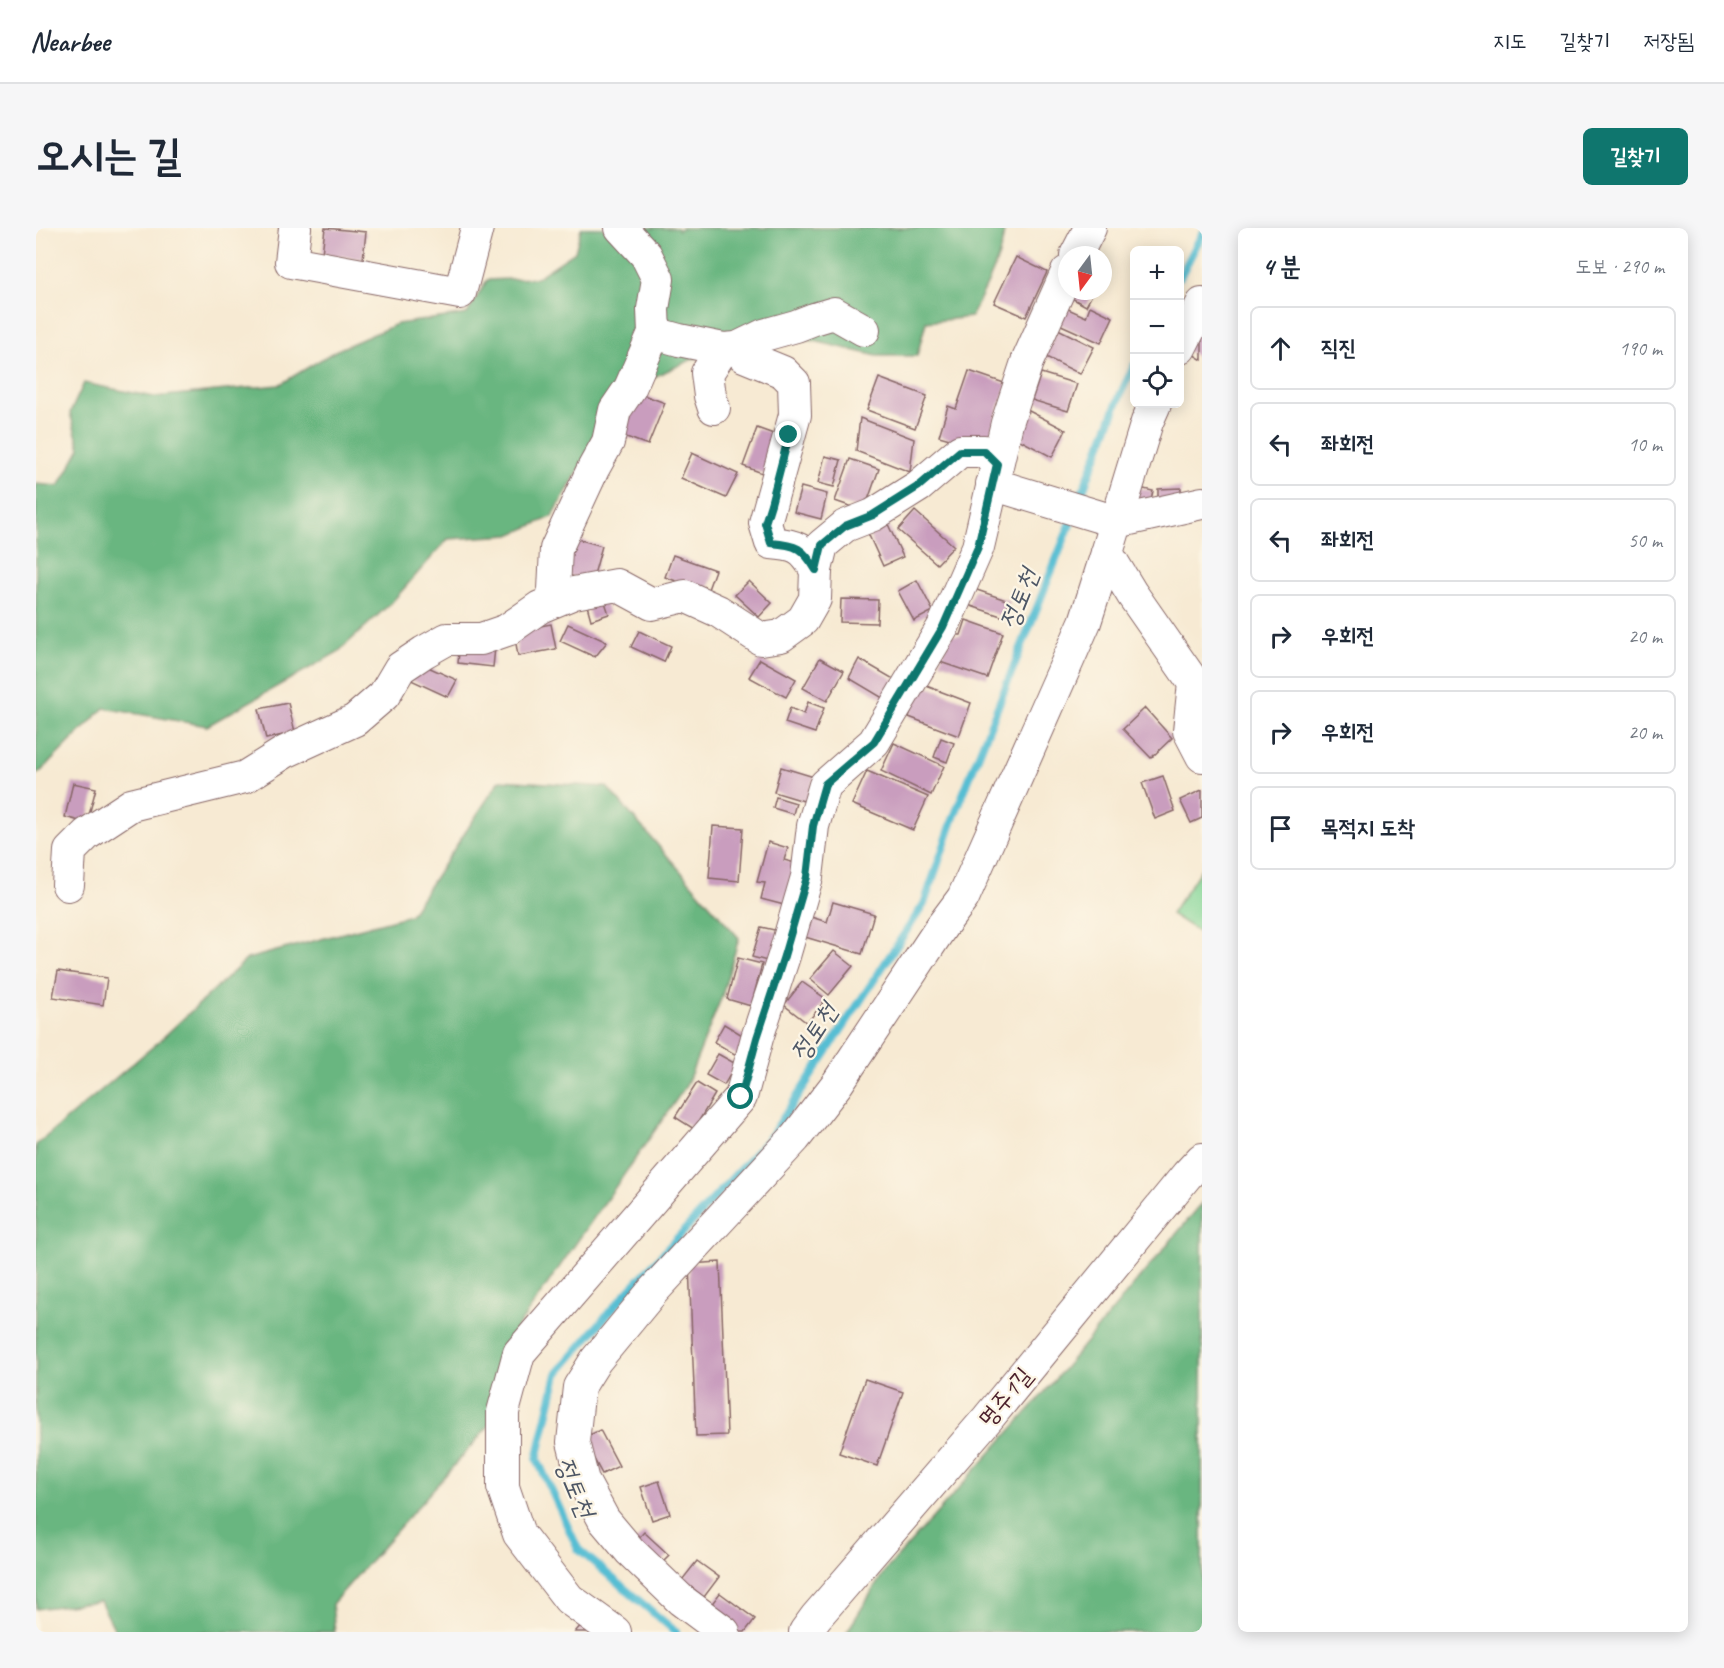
<!DOCTYPE html>
<html lang="ko">
<head>
<meta charset="utf-8">
<style>
	body { margin:0; font-family:Caveat,"Poor Story",sans-serif; background:#f6f6f7; color:#1f2937 }
	.controls { position:absolute; right:18px; top:18px; display:grid; overflow:hidden; border-radius:9px; box-shadow:0 3px 15px #0003 }
	.controls button { width:54px; height:54px; display:grid; place-items:center; padding:0; border:0; border-bottom:2px solid #e0e1e3; background:#fff; color:#1f2937; font:30px sans-serif }
	.compass { position:absolute; left:1022px; top:18px; width:54px; height:54px; border-radius:50%; background:#fff; box-shadow:0 3px 15px #0003; rotate:195deg }
	.stop { position:absolute; width:18px; height:18px; margin:-14px; border:4px solid #0f766e; border-radius:50%; background:#fff }
	.stop.end { background:#0f766e; border-color:#fff; box-shadow:0 2px 6px #0008 }
	.list { margin:0; padding:0; list-style:none }
	h2 { display:flex; justify-content:space-between; align-items:center; height:78px; margin:0; padding:0 24px; font-size:26px }
	h2 small { font-size:20px; font-weight:400; color:#747a83 }
	.list li { display:grid; grid-template-columns:39px 1fr auto; gap:18px; align-items:center; box-sizing:border-box; height:84px; margin:0 12px 12px; padding:0 12px; border:2px solid #e0e1e3; border-radius:9px }
	.list b { display:block; font-size:22px; white-space:nowrap }
	.list em { font-size:20px; font-style:normal; color:#747a83 }
	.icon { flex:none; width:33px; height:33px; fill:none; stroke:currentColor; stroke-width:2; stroke-linecap:round; stroke-linejoin:round }
	.map { position:relative; flex:none; width:1166px; height:1404px; overflow:hidden; border-radius:9px }
	header { display:flex; align-items:center; gap:36px; box-sizing:border-box; height:84px; padding:0 30px; background:#fff; border-bottom:2px solid #e0e1e3 }
	header strong { font-size:28px }
	nav { display:flex; gap:33px; margin-inline-start:auto; font-size:21px }
	.intro { display:flex; align-items:center; justify-content:space-between; box-sizing:border-box; height:144px; padding:0 36px }
	h1 { margin:0; font-size:42px }
	.button { padding:15px 27px; border-radius:9px; background:#0f766e; color:#fff; font-size:21px; font-weight:700 }
	main { display:flex; gap:36px; padding:0 36px }
	aside { flex:1; background:#fff; border-radius:9px; box-shadow:0 3px 15px #0003 }
	.map>svg:first-child { display:block }
	.green { fill:#82d597; stroke:#667a61; stroke-width:1.5 }
	.forest { fill:#69b680; stroke:#5a6a56; stroke-width:1.5 }
	.lines { fill:none; stroke-linecap:round; stroke-linejoin:round }
	.stream { stroke:#56bed3; stroke-width:8 }
	.building { fill:#c99dbe }
	.minor-casing { stroke:#876666; stroke-width:34 }
	.minor { stroke:#fff; stroke-width:32 }
	.route { stroke:#0f766e; stroke-width:8 }
	.labels { text-anchor:middle; dominant-baseline:central; stroke-width:4.5; stroke-linejoin:round; paint-order:stroke }
	.street-label { font-size:24px; fill:#4a1f2b; stroke:#fcf5e5 }
	.water-label { font-size:26px; font-style:italic; fill:#4e5766; stroke:#fcf5e5 }
</style>
</head>
<body>
<header>
<strong>Nearbee</strong>
<nav><a>지도</a><a>길찾기</a><a>저장됨</a></nav>
</header>
<div class="intro"><h1>오시는 길</h1><a class="button">길찾기</a></div>
<main>
<div class="map">
<svg width="1166" height="1404" viewBox="0 0 1166 1404">
	<rect width="100%" height="100%" fill="#fcf5e5"/>
	<filter id="ink" filterUnits="userSpaceOnUse"><feTurbulence type="fractalNoise" baseFrequency=".0167" numOctaves="2"/><feDisplacementMap in="SourceGraphic" scale="12" xChannelSelector="R" yChannelSelector="G"/><feConvolveMatrix kernelMatrix="1 2 1 2 8 2 1 2 1" color-interpolation-filters="sRGB"/></filter>
	<filter id="wash" filterUnits="userSpaceOnUse"><feTurbulence type="fractalNoise" baseFrequency=".008" numOctaves="4" result="noise"/><feDisplacementMap in="SourceGraphic" scale="24" xChannelSelector="R" yChannelSelector="G"/><feGaussianBlur stdDeviation="1.35" result="paint"/><feColorMatrix in="noise" values="0 0 0 0 0 0 0 0 0 0 0 0 0 0 0 0 0 1.4 0 .05"/><feComposite in="paint" operator="in"/></filter>
	<g filter="url(#wash)">
		<rect width="100%" height="100%" fill="#f7ead3"/>
		<polygon class="green" points="1166,640 1166,706 1135,686"/>
		<g class="forest">
			<path d="M545,0H567L571,3L575,0H641L642,2L645,0H968C968,26 947,65 935,89L890,94L881,128H841L774,112L659,130L570,171L551,228L516,289L474,307L412,311L356,374L302,424L171,498L68,480L3,545L0,546V256L23,258L44,220L34,185L48,155L118,169L243,157L299,123L361,96L431,86L451,52L500,50L539,24Z"/>
			<polygon points="464,552 571,559 703,710 686,768 650,858 478,1104 459,1191 296,1376 299,1404 80,1404 64,1373 0,1381 0,917 120,816 211,731 374,687"/>
			<polygon points="1166,975 1166,1404 811,1404 848,1344 1001,1173"/>
		</g>
		<g class="lines">
			<g class="stream">
				<polyline points="1144,49 1166,6"/>
				<polyline points="1042,275 1085,165 1098,138"/>
				<polyline points="640,1404 542,1321 501,1231 521,1146 576,1081 736,907 888,676 918,589 1037,289"/>
			</g>
		</g>
		<g id="blocks">
			<g class="building">
				<polygon points="289,0 330,4 327,31 286,26"/>
				<polygon points="980,29 1011,44 990,89 958,75"/>
				<polygon points="1033,63 1058,63 1050,78 1030,67"/>
				<polygon points="1054,78 1077,89 1065,115 1023,96 1030,80 1050,89"/>
				<polygon points="1166,95 1166,132 1147,120"/>
				<polygon points="1022,101 1058,119 1044,146 1008,128"/>
				<polygon points="933,143 971,156 951,216 928,215 903,208 912,178 920,181"/>
				<polygon points="1005,145 1041,156 1032,183 996,172"/>
				<polygon points="843,150 891,168 879,200 831,182"/>
				<polygon points="602,165 629,175 612,217 585,207"/>
				<polygon points="993,183 1030,202 1016,229 980,210"/>
				<polygon points="824,190 878,211 874,244 820,223"/>
				<polygon points="721,200 743,208 729,246 707,238"/>
				<polygon points="656,225 702,246 690,270 645,250"/>
				<polygon points="789,228 805,232 798,259 782,255"/>
				<polygon points="814,231 843,241 828,283 799,273"/>
				<polygon points="765,259 791,266 785,291 758,284"/>
				<polygon points="1099,259 1117,263 1114,276 1096,273"/>
				<polygon points="1145,260 1145,272 1122,274 1122,261"/>
				<polygon points="879,283 918,318 901,336 862,302"/>
				<polygon points="851,294 867,329 847,338 831,303"/>
				<polygon points="534,309 566,318 556,354 525,345"/>
				<polygon points="637,327 679,342 671,364 629,349"/>
				<polygon points="881,352 897,383 878,393 862,363"/>
				<polygon points="713,353 736,375 723,389 699,367"/>
				<polygon points="938,361 973,373 968,389 932,377"/>
				<polygon points="566,365 573,386 555,392 549,370"/>
				<polygon points="805,371 842,372 841,395 804,394"/>
				<polygon points="930,392 967,405 951,450 904,434 913,407 925,407"/>
				<polygon points="515,396 520,421 482,428 478,403"/>
				<polygon points="532,396 571,414 559,429 524,413"/>
				<polygon points="603,403 635,418 628,434 595,419"/>
				<polygon points="424,415 459,420 457,439 422,435"/>
				<polygon points="784,430 808,443 791,473 767,460"/>
				<polygon points="724,431 760,451 750,469 713,449"/>
				<polygon points="823,431 861,453 850,472 813,450"/>
				<polygon points="383,435 421,452 412,469 375,452"/>
				<polygon points="885,456 935,475 923,508 873,489"/>
				<polygon points="772,474 788,480 779,505 749,495 754,480 768,486"/>
				<polygon points="252,475 259,504 230,511 223,481"/>
				<polygon points="1109,480 1136,510 1115,530 1087,501"/>
				<polygon points="905,510 918,515 911,534 898,529"/>
				<polygon points="858,515 908,538 895,567 845,543"/>
				<polygon points="745,539 778,549 771,574 738,564"/>
				<polygon points="831,543 892,569 877,602 816,576"/>
				<polygon points="1127,548 1139,583 1119,591 1106,555"/>
				<polygon points="37,555 60,560 51,595 29,589"/>
				<polygon points="1166,562 1166,590 1155,595 1144,572"/>
				<polygon points="740,569 760,575 757,586 737,580"/>
				<polygon points="677,598 707,600 703,653 673,650"/>
				<polygon points="732,614 752,620 748,632 763,636 752,678 725,671 729,655 721,654"/>
				<polygon points="797,674 838,686 826,726 769,709 775,689 791,694"/>
				<polygon points="725,699 743,703 735,734 716,729"/>
				<polygon points="798,723 817,738 793,767 774,751"/>
				<polygon points="702,730 726,736 715,778 691,771"/>
				<polygon points="22,743 71,750 67,777 17,769"/>
				<polygon points="766,754 790,771 771,795 748,777"/>
				<polygon points="688,796 713,811 702,828 678,814"/>
				<polygon points="682,826 700,836 688,857 670,847"/>
				<polygon points="661,855 679,866 658,901 639,889"/>
				<polygon points="684,1034 691,1207 660,1208 653,1036"/>
				<polygon points="829,1151 867,1164 841,1238 803,1225"/>
				<polygon points="564,1202 583,1238 566,1246 547,1210"/>
				<polygon points="623,1253 634,1286 616,1292 605,1259"/>
				<polygon points="608,1304 633,1327 620,1340 596,1317"/>
				<polygon points="661,1333 683,1349 668,1369 646,1352"/>
				<polygon points="684,1365 719,1391 709,1404 702,1404 671,1382"/>
				<polygon points="548,1394 558,1404 539,1404"/>
			</g>
		</g>
	</g>
	<g filter="url(#ink)">
		<use href="#blocks" fill-opacity="0" stroke="#876666" stroke-width="1.5"/>
		<g class="lines">
			<defs>
				<g id="minor">
					<polyline points="259,0 255,34 424,65 441,0"/>
					<polyline points="1040,27 1054,0"/>
					<polyline points="618,105 643,112 687,121 701,120 728,107 760,98 778,91 798,85 828,102"/>
					<path d="M701,120L708,128L747,144L758,155L759,187L729,295L735,315C761,317 767,320 780,342"/>
					<polyline points="1144,120 1166,76"/>
					<polyline points="1119,176 1111,194 1071,325 1096,366 1158,455 1153,503 1166,528"/>
					<polyline points="678,180 674,168 671,145 687,121"/>
					<polyline points="956,256 1081,294 1166,275"/>
					<polyline points="515,374 518,362 520,321 557,241 572,214 579,182 594,160 618,105 617,81 622,51 610,27 585,0"/>
					<polyline points="32,657 34,623 51,606 95,577 209,549 249,524 319,492 348,467 364,440 388,424 411,411 445,411 471,402 504,379 538,365 581,357 616,376 649,368 682,383 725,411 745,408 767,392 779,371 780,342 786,317 809,298 837,287 883,258 924,223 948,223 961,236"/>
					<polyline points="579,1404 533,1371 483,1306 467,1259 467,1184 483,1125 705,869 721,810 748,728 771,649 777,598 789,557 838,514 907,399 942,319 971,195 991,134 1031,44"/>
					<polyline points="688,1404 645,1372 594,1323 568,1292 547,1253 537,1214 543,1159 560,1132 617,1063 759,910 801,856 906,698 927,670 1049,394 1071,325"/>
					<polyline points="769,1404 780,1389 952,1190 1151,947 1166,931"/>
				</g>
			</defs>
			<use href="#minor" class="minor-casing"/>
			<use href="#minor" class="minor"/>
		</g>
	</g>
	<g class="lines" filter="url(#ink)">
		<path class="route" d="M705,869L721,810L748,728L771,649L777,598L789,556L838,514L907,399L942,319L961,236L948,223H924L883,258L837,287L809,298L786,317L780,342C767,320 761,317 735,315L729,295L735,276L753,207"/>
	</g>
	<g class="labels">
		<g class="street-label">
			<text transform="translate(969 1169) rotate(-50)">명주1길</text>
		</g>
		<g class="water-label">
			<text transform="translate(983 371) rotate(-68)">정토천</text>
			<text transform="translate(778 804) rotate(-57)">정토천</text>
			<text transform="translate(539 1259) rotate(67)">정토천</text>
		</g>
	</g>
</svg>
<div class="controls">
<button>+</button>
<button>−</button>
<button><svg class="icon" aria-label="locate" viewBox="0 0 24 24"><circle cx="12" cy="12" r="6"/><path d="M12 2v4M12 18v4M2 12h4M18 12h4"/></svg></button>
</div>
<svg class="compass" viewBox="-18 -18 36 36"><path d="M0-13l5 13h-10z" fill="#e53935"/><path d="M0 13l5-13h-10z" fill="#747a83"/></svg>
<div class="stop" style="left:705px;top:869px"></div>
<div class="stop end" style="left:753px;top:207px"></div>
</div>
<aside>
<h2>4 분<small>도보 · 290 m</small></h2>
<ul class="list">
<li><svg class="icon" aria-label="ahead" viewBox="0 0 24 24"><path d="M12 20V5M6 11l6-6 6 6"/></svg><div><b>직진</b></div><em>190 m</em></li>
<li><svg class="icon" aria-label="left" viewBox="0 0 24 24"><path d="M17 20v-9H6M10 6l-5 5 5 5"/></svg><div><b>좌회전</b></div><em>10 m</em></li>
<li><svg class="icon" aria-label="left" viewBox="0 0 24 24"><path d="M17 20v-9H6M10 6l-5 5 5 5"/></svg><div><b>좌회전</b></div><em>50 m</em></li>
<li><svg class="icon" aria-label="right" viewBox="0 0 24 24"><path d="M7 20v-9h11M14 6l5 5-5 5"/></svg><div><b>우회전</b></div><em>20 m</em></li>
<li><svg class="icon" aria-label="right" viewBox="0 0 24 24"><path d="M7 20v-9h11M14 6l5 5-5 5"/></svg><div><b>우회전</b></div><em>20 m</em></li>
<li><svg class="icon" aria-label="arrive" viewBox="0 0 24 24"><path d="M6 21V4h12l-3 4 3 4H6"/></svg><div><b>목적지 도착</b></div></li>
</ul>
</aside>
</main>
</body>
</html>
